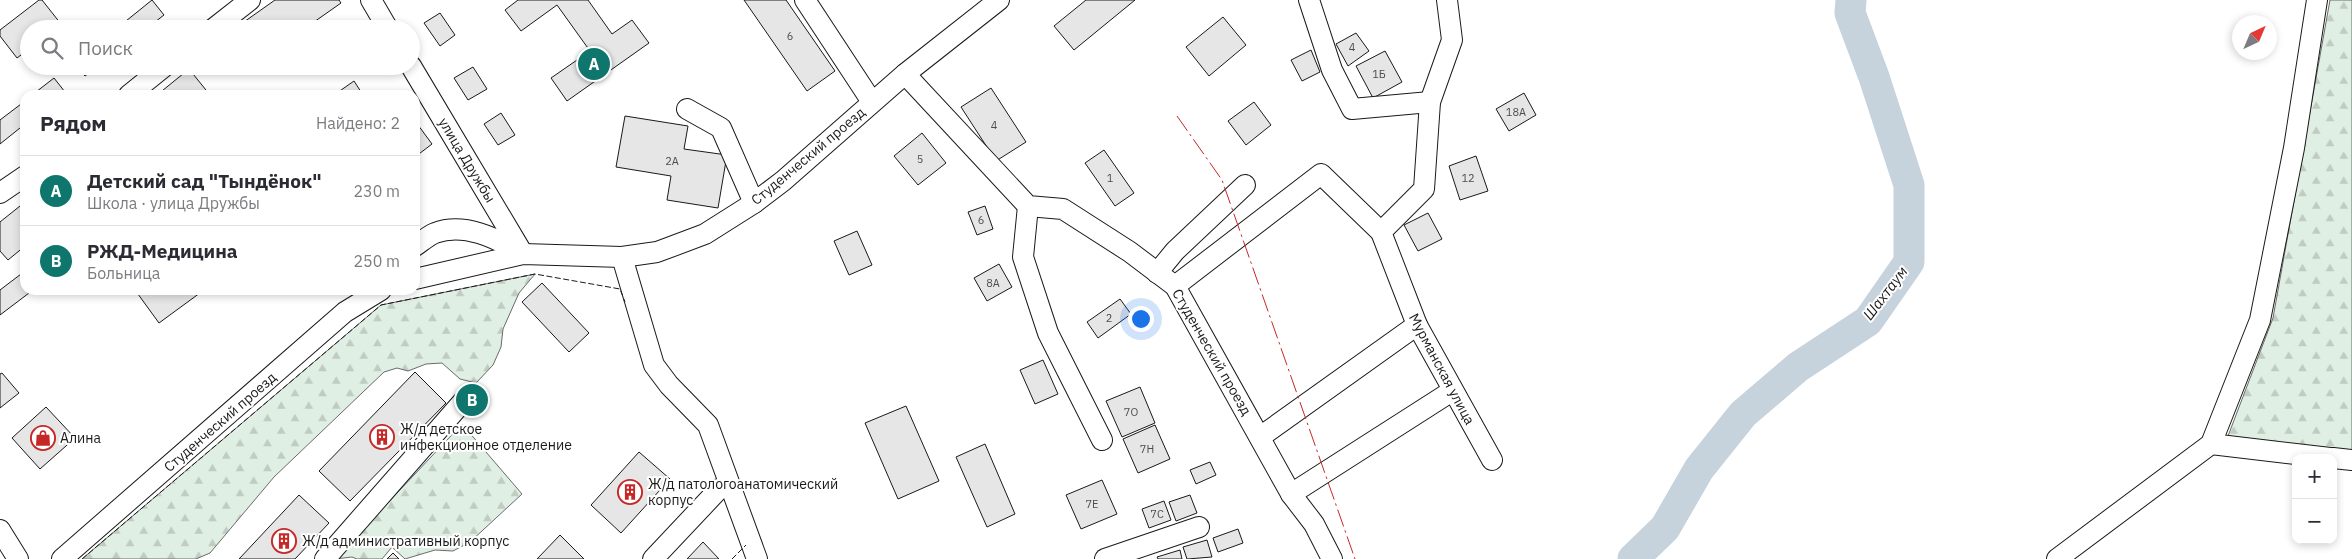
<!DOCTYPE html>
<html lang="ru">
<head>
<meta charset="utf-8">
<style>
	body { margin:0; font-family:"IBM Plex Sans",sans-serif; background:#f2f2f3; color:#2b2b33 }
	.controls { position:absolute; right:15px; bottom:15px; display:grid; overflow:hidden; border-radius:10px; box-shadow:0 2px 8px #0003 }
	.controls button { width:45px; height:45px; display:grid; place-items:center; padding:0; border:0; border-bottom:1px solid #e1e1e2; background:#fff; color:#2b2b33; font:25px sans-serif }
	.compass { position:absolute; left:2232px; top:15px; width:45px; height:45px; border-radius:50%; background:#fff; box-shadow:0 2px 8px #0003; rotate:44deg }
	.you { position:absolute; left:1140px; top:318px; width:18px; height:18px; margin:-12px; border:4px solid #fff; border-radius:50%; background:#1a73e8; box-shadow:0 0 0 8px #1a73e833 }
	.badge { display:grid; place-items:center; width:32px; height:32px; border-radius:50%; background:#0f766e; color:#fff; font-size:16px; font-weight:700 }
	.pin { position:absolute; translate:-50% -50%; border:2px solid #fff; box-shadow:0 1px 5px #0006 }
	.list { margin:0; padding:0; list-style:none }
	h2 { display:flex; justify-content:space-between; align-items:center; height:65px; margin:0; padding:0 20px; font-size:21px }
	h2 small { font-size:16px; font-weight:400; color:#7c7c81 }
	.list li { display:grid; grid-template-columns:32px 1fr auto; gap:15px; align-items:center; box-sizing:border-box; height:70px; padding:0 20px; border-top:1px solid #e1e1e2 }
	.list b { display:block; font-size:19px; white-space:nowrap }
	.list p { margin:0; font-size:16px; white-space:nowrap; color:#7c7c81 }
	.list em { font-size:16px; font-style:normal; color:#7c7c81 }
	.icon { flex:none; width:28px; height:28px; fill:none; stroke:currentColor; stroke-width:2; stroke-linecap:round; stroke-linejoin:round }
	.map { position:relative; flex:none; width:2352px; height:559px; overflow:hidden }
	.search { position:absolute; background:#fff; box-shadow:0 2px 8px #0003; left:20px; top:20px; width:400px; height:55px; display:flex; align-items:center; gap:12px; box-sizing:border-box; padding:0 18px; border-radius:28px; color:#7c7c81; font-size:19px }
	.panel { position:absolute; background:#fff; box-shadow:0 2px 8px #0003; left:20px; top:90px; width:400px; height:205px; border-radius:15px }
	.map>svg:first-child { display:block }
	.forest { fill:url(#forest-firs); stroke:#6a6a6a }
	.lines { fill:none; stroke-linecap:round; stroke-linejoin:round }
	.river { stroke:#c6d2dc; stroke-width:31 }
	.building { fill:#e6e6e6; stroke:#1a1a1a }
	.minor-casing { stroke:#1a1a1a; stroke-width:22 }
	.minor { stroke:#fff; stroke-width:20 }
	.fence { stroke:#1a1a1a; stroke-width:1; stroke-dasharray:6 2.5; stroke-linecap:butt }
	.power { stroke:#c62828; stroke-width:1; stroke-dasharray:18 4 2.5 4; stroke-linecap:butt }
	.labels { text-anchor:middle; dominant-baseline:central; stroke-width:4; stroke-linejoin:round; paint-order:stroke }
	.number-label { font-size:11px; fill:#4d4d4d }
	.street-label { font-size:14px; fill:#1a1a1a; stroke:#fff }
	.poi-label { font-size:14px; fill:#1a1a1a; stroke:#fff; text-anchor:start }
	.water-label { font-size:15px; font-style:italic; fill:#1a1a1a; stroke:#fff }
</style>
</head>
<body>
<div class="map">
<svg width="2352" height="559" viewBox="0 0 2352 559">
	<defs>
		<pattern id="forest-firs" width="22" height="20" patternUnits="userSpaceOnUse" patternTransform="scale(1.25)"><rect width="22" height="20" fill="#e0efe3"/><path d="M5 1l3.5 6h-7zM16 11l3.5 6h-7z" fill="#c0ccc2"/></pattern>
	</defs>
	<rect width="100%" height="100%" fill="#fff"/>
	<g class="forest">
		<polygon points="2330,0 2352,0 2352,454 2235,443 2228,436 2273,318"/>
		<polygon points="535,274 519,293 503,329 501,347 493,365 476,383 460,379 442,363 426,364 408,371 397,368 384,372 274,477 210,553 196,559 82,559 381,305"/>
		<polygon points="462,424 522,494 470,542 453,551 435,550 405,559 392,547 382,559 357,559 352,557 335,559"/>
	</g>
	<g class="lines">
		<polyline class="river" points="1633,559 1665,528 1699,469 1743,414 1798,367 1868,321 1909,262 1909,185 1874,77 1850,13 1851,0"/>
	</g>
	<g class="building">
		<polygon points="39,0 42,0 61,24 54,29 29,29 29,49 17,58 0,36 0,30"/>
		<polygon points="152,0 164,15 146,29 116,29"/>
		<polygon points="275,0 339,0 341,3 304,29 234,29"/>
		<polygon points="518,0 588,0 612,34 632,20 649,43 567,101 551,78 590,51 557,5 521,31 505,10"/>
		<polygon points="744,0 786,0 835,71 807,91"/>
		<polygon points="1086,0 1135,0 1074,50 1054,26"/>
		<polygon points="440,13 455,35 440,46 424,23"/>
		<polygon points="1223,17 1246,45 1209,76 1186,47"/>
		<polygon points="1356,33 1369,51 1348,66 1336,44"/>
		<polygon points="1311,50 1320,72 1302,81 1291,60"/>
		<polygon points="1385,51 1402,82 1373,98 1356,66"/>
		<polygon points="77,66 98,66 85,76"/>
		<polygon points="473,67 487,89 468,100 454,78"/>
		<polygon points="189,69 210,95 157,95"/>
		<polygon points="54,78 65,92 62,95 32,95"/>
		<polygon points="354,81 363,95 334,95"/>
		<polygon points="991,88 1026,142 996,161 961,107"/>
		<polygon points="1524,93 1536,115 1509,131 1496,109"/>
		<polygon points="25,101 25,124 0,144 0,120"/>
		<polygon points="1254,102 1271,125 1246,145 1228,121"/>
		<polygon points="501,113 515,135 498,145 484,124"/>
		<polygon points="625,116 688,126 684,149 727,155 718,208 667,200 671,176 616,167"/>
		<polygon points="418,125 432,144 415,157 415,127"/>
		<polygon points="922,133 946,163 918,185 894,156"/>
		<polygon points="1104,150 1134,193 1115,206 1085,163"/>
		<polygon points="1476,156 1488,191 1460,200 1449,166"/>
		<polygon points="25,202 25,246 8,260 0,251 0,222"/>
		<polygon points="985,206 993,229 977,235 968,212"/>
		<polygon points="1428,213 1442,239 1418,251 1404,225"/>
		<polygon points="857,231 872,265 849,275 834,241"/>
		<polygon points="999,264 1012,287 987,301 974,278"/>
		<polygon points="25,271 25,290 33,290 0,315 0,290"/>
		<polygon points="542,283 589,333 569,352 522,302"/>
		<polygon points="135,290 204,290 159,323"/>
		<polygon points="1120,299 1131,314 1098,338 1087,322"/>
		<polygon points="1043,360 1058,394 1035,404 1020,370"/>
		<polygon points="415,372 446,403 350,501 319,471"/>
		<polygon points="2,373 19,393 0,408 0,374"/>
		<polygon points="1140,387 1155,423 1122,437 1106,401"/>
		<polygon points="906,406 939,481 898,499 865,423"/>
		<polygon points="46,407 75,438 40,469 12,438"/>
		<polygon points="1155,425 1170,459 1138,473 1123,439"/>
		<polygon points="985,444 1015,514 987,527 956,457"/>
		<polygon points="639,452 670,479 621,533 591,505"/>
		<polygon points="1210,462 1216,475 1196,484 1190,470"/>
		<polygon points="1102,480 1117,514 1081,529 1066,495"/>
		<polygon points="299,495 329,523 295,559 239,559"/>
		<polygon points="1190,495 1197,513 1176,521 1169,502"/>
		<polygon points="1164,501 1171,520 1149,528 1142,509"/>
		<polygon points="1238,529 1243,543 1218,552 1213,538"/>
		<polygon points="560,535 584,559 537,559"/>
		<polygon points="1207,540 1212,557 1187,559 1183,547"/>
		<polygon points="703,542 719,559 687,559"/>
		<polygon points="1180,550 1182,559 1158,559 1157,557"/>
		<polygon points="393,553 399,559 387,559"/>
	</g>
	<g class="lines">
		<defs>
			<g id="minor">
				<polyline points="371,0 388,29"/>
				<polyline points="805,0 872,102"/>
				<polyline points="1309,0 1332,70 1352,109 1430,102"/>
				<polyline points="1447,0 1452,40 1430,102 1424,189 1381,232 1417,325 1492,460"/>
				<polyline points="213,29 250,0"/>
				<polyline points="411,66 523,254"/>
				<polyline points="905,74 1028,206 1063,209 1130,252 1175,286 1291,494 1314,524 1332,559"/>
				<polyline points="129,95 165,66"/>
				<polyline points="687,109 721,128 754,203"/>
				<polyline points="0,193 25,176"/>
				<polyline points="1028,206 1023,257 1048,333 1102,440"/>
				<path d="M415,246C421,242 428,236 435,233C464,222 496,238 521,253"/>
				<polyline points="622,257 654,365 669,385 708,425 757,559"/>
				<polyline points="1157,273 1175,251 1245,185"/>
				<polyline points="415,279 523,254 622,257 657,252 705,234 754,203 783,181 905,74 999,0"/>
				<polyline points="1175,286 1321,174 1381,232"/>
				<polyline points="1260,437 1417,325"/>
				<polyline points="2211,444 2330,458"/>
				<polyline points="2333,458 2352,460"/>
				<polyline points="1291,494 1452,391"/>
				<polyline points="0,530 18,559"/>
				<polyline points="62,559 345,312 381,290"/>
				<polyline points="325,559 466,398"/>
				<polyline points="653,559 719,489"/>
				<polyline points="1105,559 1199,527"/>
				<polyline points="2057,559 2211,444 2260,320 2294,148 2317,0"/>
			</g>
		</defs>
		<use href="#minor" class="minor-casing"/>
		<use href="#minor" class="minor"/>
		<g class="fence">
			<polyline points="82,559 381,305 535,274 620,289 625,302"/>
			<polyline points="732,559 746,545"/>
		</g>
		<polyline class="power" points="1177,116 1222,180 1355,559"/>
	</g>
	<defs>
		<symbol id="building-ring" viewBox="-11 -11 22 22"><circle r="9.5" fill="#fff" stroke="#c62828" stroke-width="1.5"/><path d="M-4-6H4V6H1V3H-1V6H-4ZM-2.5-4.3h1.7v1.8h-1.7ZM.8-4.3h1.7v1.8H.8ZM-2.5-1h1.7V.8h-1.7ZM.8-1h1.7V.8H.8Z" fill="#c62828"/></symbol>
		<symbol id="shop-ring" viewBox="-11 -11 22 22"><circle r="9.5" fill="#fff" stroke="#c62828" stroke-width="1.5"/><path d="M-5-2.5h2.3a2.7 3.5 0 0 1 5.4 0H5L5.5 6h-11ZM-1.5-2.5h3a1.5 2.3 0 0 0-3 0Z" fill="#c62828"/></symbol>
	</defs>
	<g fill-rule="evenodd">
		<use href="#building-ring" x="368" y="423" width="28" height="28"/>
		<use href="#shop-ring" x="29" y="424" width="28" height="28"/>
		<use href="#building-ring" x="616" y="478" width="28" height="28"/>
		<use href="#building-ring" x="270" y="527" width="28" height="28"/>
	</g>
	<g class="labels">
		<g class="number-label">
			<text x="790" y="36">6</text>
			<text x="1352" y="47">4</text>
			<text x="1379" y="74">1Б</text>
			<text x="1516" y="112">18А</text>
			<text x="994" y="125">4</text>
			<text x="920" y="159">5</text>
			<text x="672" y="161">2А</text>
			<text x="1110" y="178">1</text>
			<text x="1468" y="178">12</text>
			<text x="981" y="220">6</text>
			<text x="993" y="283">8А</text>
			<text x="1109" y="318">2</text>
			<text x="1131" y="412">7О</text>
			<text x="1147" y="449">7Н</text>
			<text x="1092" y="504">7Е</text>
			<text x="1157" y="514">7С</text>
		</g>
		<g class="street-label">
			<text transform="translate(808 156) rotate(-40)">Студенческий проезд</text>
			<text transform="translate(467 160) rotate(59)">улица Дружбы</text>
			<text transform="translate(1212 352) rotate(60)">Студенческий проезд</text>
			<text transform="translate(1442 369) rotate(62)">Мурманская улица</text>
			<text transform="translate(220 422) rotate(-41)">Студенческий проезд</text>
		</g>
		<g class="poi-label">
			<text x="400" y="429">Ж/д детское<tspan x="400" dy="16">инфекционное отделение</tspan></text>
			<text x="60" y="438">Алина</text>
			<text x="648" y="484">Ж/д патологоанатомический<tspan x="648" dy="16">корпус</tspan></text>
			<text x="302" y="541">Ж/д административный корпус</text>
		</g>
		<g class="water-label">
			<text transform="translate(1885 293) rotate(-53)">Шахтаум</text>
		</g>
	</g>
</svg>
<div class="controls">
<button>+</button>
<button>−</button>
</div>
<svg class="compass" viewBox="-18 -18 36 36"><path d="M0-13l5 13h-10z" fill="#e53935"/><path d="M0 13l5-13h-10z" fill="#7c7c81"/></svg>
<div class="you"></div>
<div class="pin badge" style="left:594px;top:64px">A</div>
<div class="pin badge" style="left:472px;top:400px">B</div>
<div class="search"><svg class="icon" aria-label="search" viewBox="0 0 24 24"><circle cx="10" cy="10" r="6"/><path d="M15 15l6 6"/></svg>Поиск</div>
<section class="panel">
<h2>Рядом<small>Найдено: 2</small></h2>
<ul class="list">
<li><span class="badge">A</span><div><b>Детский сад &quot;Тындёнок&quot;</b><p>Школа · улица Дружбы</p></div><em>230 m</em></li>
<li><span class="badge">B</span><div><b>РЖД-Медицина</b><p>Больница</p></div><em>250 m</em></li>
</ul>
</section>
</div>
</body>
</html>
